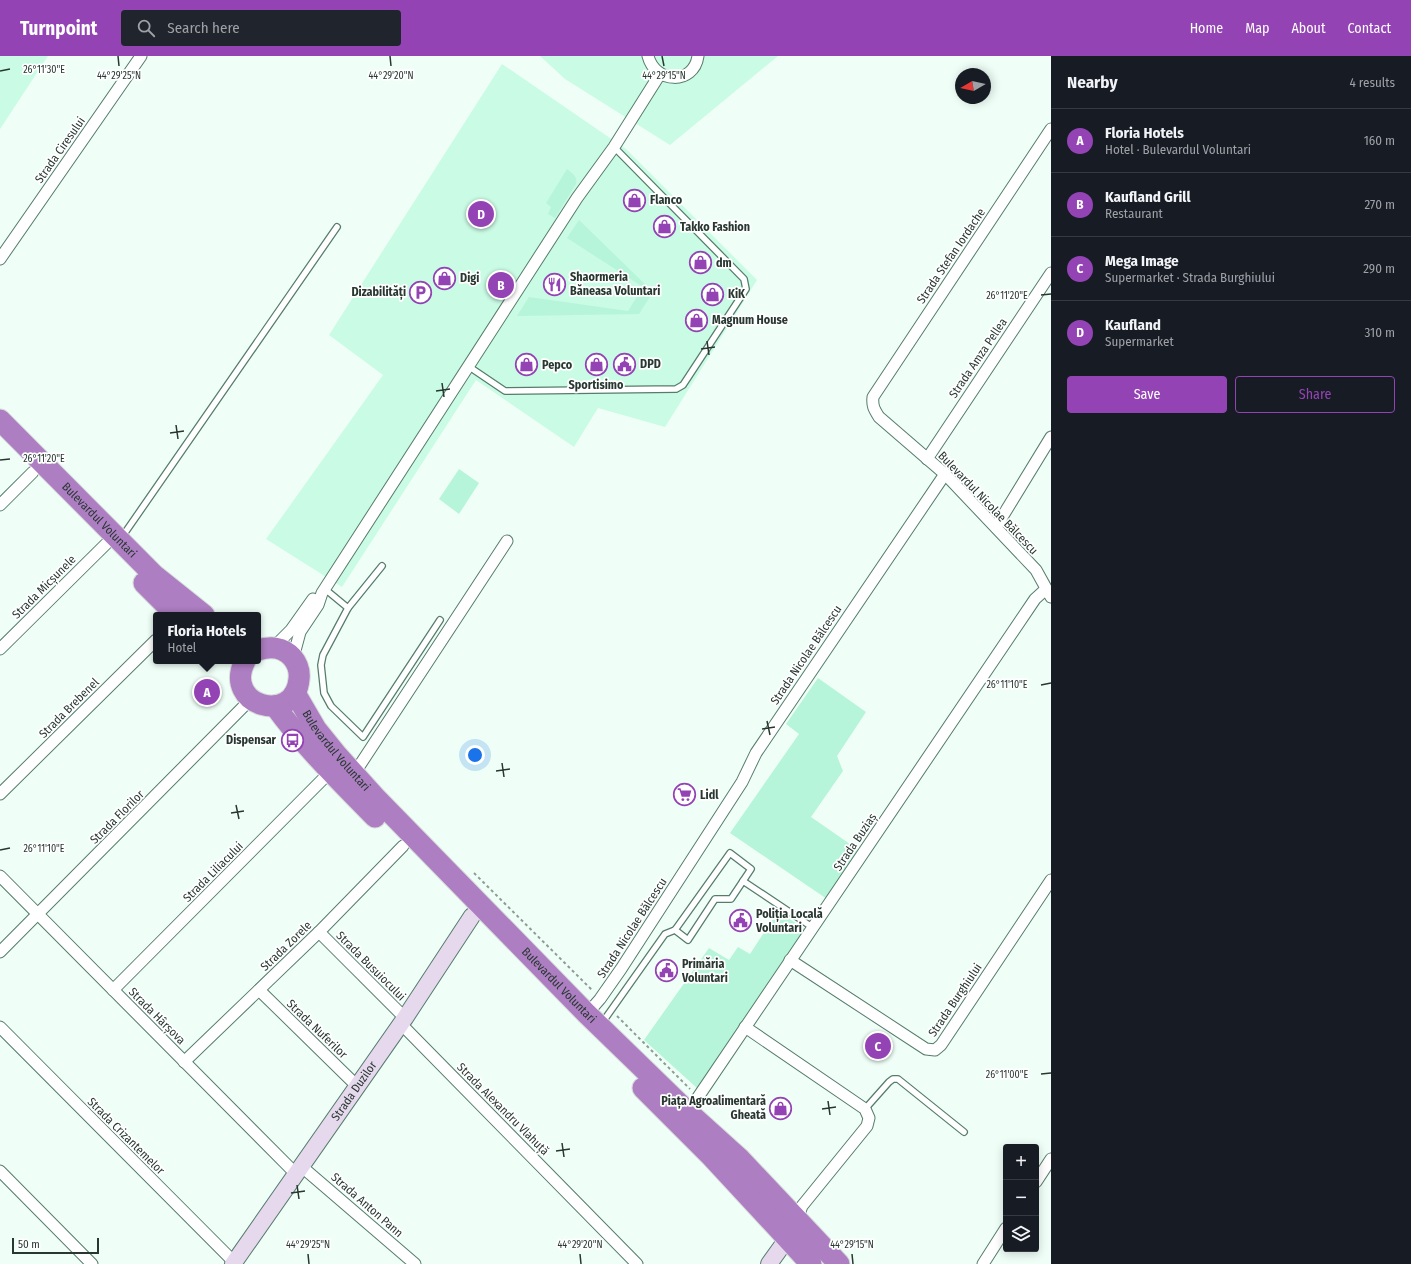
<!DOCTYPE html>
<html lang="en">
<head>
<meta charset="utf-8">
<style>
	body { margin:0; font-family:"Fira Sans Condensed",sans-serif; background:#20242c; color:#f1f3f6 }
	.controls { position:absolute; right:12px; bottom:12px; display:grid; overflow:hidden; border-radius:4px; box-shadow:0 2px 10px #0003 }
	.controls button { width:36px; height:36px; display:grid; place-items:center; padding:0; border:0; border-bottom:1px solid #363941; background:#171b24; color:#f1f3f6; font:20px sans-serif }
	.compass { position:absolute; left:955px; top:12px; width:36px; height:36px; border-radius:50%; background:#171b24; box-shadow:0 2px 10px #0003; rotate:261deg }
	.scale { position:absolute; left:12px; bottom:10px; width:87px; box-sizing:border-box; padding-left:4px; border:2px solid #283831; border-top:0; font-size:11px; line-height:14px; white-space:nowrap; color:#283831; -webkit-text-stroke:3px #fff; paint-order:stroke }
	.you { position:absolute; left:475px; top:699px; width:14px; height:14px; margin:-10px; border:3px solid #fff; border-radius:50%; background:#1a73e8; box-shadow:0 0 0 6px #1a73e833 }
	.badge { display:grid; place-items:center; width:26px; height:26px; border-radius:50%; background:#9343b3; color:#fff; font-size:13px; font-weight:700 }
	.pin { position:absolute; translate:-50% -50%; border:2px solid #fff; box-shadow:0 1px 4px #0006 }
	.popup { position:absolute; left:153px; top:556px; width:108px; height:52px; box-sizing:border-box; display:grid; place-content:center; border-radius:4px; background:#171b24; filter:drop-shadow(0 1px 3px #0005); font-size:13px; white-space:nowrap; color:#9ea1a6 }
	.popup b { font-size:15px; color:#f1f3f6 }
	.popup::after { content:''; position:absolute; left:50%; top:100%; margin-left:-8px; border:8px solid transparent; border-top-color:#171b24 }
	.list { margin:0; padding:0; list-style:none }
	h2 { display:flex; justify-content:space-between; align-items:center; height:52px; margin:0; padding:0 16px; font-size:17px }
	h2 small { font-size:13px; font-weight:400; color:#9ea1a6 }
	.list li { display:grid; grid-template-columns:26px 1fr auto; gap:12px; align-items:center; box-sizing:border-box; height:64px; padding:0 16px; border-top:1px solid #363941 }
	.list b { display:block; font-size:15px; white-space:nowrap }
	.list p { margin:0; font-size:13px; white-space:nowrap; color:#9ea1a6 }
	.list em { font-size:13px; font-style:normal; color:#9ea1a6 }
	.actions { display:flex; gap:8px; padding:12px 16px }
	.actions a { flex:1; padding:9px 0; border:1px solid #9343b3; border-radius:4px; text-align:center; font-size:14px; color:#9343b3 }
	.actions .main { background:#9343b3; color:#fff }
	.icon { flex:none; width:22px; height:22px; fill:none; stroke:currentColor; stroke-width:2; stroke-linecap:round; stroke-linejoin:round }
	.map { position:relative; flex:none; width:1051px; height:1208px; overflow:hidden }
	header { display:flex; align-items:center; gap:24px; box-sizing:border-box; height:56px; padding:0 20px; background:#9343b3; color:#fff }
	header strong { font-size:19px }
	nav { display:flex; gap:22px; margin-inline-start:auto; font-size:14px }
	.search { width:280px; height:36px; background:#20242c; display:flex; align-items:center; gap:10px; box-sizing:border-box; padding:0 14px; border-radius:4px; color:#9ea1a6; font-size:15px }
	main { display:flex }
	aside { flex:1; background:#171b24 }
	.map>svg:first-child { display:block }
	.built { fill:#cafbe5 }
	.green { fill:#b6f5d9 }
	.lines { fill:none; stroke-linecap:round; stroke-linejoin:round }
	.lane-casing { stroke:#577c6c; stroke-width:8 }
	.street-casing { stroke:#577c6c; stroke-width:13 }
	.secondary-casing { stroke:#577c6c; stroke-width:18 }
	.highway-casing { stroke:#d8dbda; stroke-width:23 }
	.path { stroke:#8d9d96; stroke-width:2; stroke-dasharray:3 3; stroke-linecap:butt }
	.lane { stroke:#fff; stroke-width:5.5 }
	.street { stroke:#fff; stroke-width:11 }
	.secondary { stroke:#e6d8ed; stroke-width:16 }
	.highway { stroke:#ad7ec2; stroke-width:21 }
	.ticks { fill:none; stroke:#283831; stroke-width:1.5 }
	.labels { text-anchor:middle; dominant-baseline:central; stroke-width:3.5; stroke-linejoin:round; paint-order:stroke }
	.street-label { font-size:12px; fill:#283831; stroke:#fff }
	.poi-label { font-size:12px; font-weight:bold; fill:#283831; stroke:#fff; text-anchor:start }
	.ticks-label { font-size:10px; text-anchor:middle; fill:#283831; stroke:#fff; stroke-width:3.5; stroke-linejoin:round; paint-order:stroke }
</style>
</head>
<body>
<header>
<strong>Turnpoint</strong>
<div class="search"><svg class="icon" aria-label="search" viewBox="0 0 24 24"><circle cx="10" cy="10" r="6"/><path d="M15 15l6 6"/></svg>Search here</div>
<nav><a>Home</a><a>Map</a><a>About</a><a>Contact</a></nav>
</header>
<main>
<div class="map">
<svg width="1051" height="1208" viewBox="0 0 1051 1208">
	<rect width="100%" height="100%" fill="#effff7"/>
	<g class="built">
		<polygon points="0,0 48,0 0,73"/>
		<polygon points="540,0 778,0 670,89 565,23"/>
		<polygon points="502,8 626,93 757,224 665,371 598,352 574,391 476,324 342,531 266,483 383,319 329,279"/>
	</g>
	<g class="green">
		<path d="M567,113C573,118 578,121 576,128L555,162L548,158L551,151L546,147Z"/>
		<polygon points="579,164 653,236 639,258 517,260 529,241 628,255 643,231 567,182"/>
		<polygon points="459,413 479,427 459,458 439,443"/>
		<polygon points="818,622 866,656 837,700 843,715 811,761 860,795 827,843 730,777 799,678 786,668"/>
		<polygon points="778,855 806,874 697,1032 644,984 709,892 729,904 738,891 750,898"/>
	</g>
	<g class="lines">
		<defs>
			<g id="lane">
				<polyline points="468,310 505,335 676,333 683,329 746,233 744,223 614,91"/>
				<polyline points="122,481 337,171"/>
				<polyline points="382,510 348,552 323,599 321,609 324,637 331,650 363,681 440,564"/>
				<polyline points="325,533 348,552"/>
				<polyline points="675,874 688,884 715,843 731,843 743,825 812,871"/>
				<polyline points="602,967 665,878 675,874 730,797 751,813 743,825"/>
				<polyline points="865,1053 889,1026 893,1023 898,1023 964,1076"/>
			</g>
			<g id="street">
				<path d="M648,0C655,28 694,29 698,0"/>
				<path d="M1051,73L873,341C872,350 874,353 879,361L945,418L1036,514L1051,541"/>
				<polyline points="0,203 141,0"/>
				<polyline points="927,403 1051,217"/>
				<polyline points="0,449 33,416"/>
				<polyline points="996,471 1051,381"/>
				<polyline points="274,591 291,574 313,543"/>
				<polyline points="0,593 106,488"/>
				<polyline points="293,602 300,576 318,549 322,537 577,142 614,91 660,18"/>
				<polyline points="354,718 507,485"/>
				<polyline points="0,738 156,584"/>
				<polyline points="0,820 296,1118"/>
				<polyline points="319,876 405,962"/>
				<polyline points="0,896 251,643"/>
				<polyline points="790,904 926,993 935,994 941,989 1051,824"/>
				<polyline points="113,934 330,716"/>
				<polyline points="259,934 357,1030"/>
				<polyline points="587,958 600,943 621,913 742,726 756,697 945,418"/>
				<polyline points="401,968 637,1208"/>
				<polyline points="0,971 234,1206"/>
				<polyline points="745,971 865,1053 869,1062 867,1070 802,1150 796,1166"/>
				<polyline points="184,1006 319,876 403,790"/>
				<polyline points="688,1056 1035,543 1046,533"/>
				<polyline points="301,1110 415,1208"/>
				<polyline points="0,1115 92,1208"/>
				<polyline points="1036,1126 1051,1103"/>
				<polyline points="983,1208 1006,1172"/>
			</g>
			<g id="secondary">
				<path id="s1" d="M233,1208L405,962L472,860"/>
				<polyline points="769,1208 787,1183"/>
			</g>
			<g id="highway">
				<path id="s2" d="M0,364L154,519L204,559"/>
				<polyline points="144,527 176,559"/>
				<path d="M245,605C222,650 295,670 299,623C300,615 297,607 292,601C283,591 270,590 258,594"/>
				<path id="s3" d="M295,637L316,673L337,699L375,741L587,958L688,1056L739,1102L839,1208"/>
				<path d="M275,650C304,690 340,725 375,761"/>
				<polyline points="643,1032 711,1100 811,1208"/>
			</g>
		</defs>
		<use href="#lane" class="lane-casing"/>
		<use href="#street" class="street-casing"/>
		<use href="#secondary" class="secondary-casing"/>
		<use href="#highway" class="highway-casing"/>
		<g class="path">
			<polyline points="474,817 593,935"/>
			<polyline points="617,960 690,1033"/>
		</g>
		<use href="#lane" class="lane"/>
		<use href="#street" class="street"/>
		<use href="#secondary" class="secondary"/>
		<use href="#highway" class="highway"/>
	</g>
	<path class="ticks" d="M118,0L119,10M390,0L391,10M662,0L664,10M0,15L10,13M1041,239L1051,238M707,285L709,299M701,293L715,291M442,327L444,341M436,335L450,333M176,369L178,383M170,377L184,375M0,404L10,403M1041,629L1051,627M767,665L770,679M762,673L775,671M502,707L504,721M496,715L510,713M236,749L239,763M231,757L244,755M0,794L10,792M1041,1018L1051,1017M828,1045L830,1059M822,1053L836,1051M562,1087L564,1101M556,1095L570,1093M297,1129L299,1143M291,1137L305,1135M308,1198L309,1208M580,1198L581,1208M852,1198L853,1208"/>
	<defs>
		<symbol id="shop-ring" viewBox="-11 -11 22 22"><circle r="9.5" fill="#fff" stroke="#9343b3" stroke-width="1.5"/><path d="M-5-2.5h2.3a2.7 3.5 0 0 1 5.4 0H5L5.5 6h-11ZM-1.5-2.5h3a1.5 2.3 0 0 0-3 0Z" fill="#9343b3"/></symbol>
		<symbol id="restaurant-ring" viewBox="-11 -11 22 22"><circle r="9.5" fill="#fff" stroke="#9343b3" stroke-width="1.5"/><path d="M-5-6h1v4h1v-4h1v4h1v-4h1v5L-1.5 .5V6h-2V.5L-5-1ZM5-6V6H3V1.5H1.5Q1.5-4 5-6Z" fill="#9343b3"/></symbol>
		<symbol id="parking-ring" viewBox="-11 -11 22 22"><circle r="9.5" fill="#fff" stroke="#9343b3" stroke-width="1.5"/><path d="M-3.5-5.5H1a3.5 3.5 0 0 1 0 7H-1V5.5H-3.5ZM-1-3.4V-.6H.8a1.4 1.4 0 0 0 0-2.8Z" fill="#9343b3"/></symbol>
		<symbol id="civic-ring" viewBox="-11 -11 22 22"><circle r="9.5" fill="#fff" stroke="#9343b3" stroke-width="1.5"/><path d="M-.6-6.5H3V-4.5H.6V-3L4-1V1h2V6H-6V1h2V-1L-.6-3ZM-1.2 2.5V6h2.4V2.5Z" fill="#9343b3"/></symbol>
		<symbol id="bus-ring" viewBox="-11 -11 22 22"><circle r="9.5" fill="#fff" stroke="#9343b3" stroke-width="1.5"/><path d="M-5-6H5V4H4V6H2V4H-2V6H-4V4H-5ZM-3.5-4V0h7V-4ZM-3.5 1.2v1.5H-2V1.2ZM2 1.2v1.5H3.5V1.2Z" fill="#9343b3"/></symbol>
		<symbol id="supermarket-ring" viewBox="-11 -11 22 22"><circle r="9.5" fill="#fff" stroke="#9343b3" stroke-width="1.5"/><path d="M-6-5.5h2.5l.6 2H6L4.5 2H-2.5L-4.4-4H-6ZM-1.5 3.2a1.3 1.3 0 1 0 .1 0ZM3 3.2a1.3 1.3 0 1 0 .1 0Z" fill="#9343b3"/></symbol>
	</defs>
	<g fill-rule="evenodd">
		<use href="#shop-ring" x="622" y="132" width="25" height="25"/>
		<use href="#shop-ring" x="652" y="158" width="25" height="25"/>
		<use href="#shop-ring" x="688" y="194" width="25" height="25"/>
		<use href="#shop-ring" x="432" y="210" width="25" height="25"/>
		<use href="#restaurant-ring" x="542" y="216" width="25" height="25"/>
		<use href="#parking-ring" x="408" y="224" width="25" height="25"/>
		<use href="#shop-ring" x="700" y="226" width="25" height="25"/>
		<use href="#shop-ring" x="684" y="252" width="25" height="25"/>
		<use href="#shop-ring" x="584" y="296" width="25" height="25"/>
		<use href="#civic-ring" x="612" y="296" width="25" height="25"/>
		<use href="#shop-ring" x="514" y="296" width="25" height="25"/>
		<use href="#bus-ring" x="280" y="672" width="25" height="25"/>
		<use href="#supermarket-ring" x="672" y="726" width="25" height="25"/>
		<use href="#civic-ring" x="728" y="852" width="25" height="25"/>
		<use href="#civic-ring" x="654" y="902" width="25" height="25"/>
		<use href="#shop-ring" x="768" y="1040" width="25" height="25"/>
	</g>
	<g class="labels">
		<g class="street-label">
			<text transform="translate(60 94) rotate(-55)">Strada Ciresului</text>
			<text transform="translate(951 200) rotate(-56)">Strada Stefan Iordache</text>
			<text transform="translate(978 302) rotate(-56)">Strada Amza Pellea</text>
			<text transform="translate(988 447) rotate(46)">Bulevardul Nicolae Bălcescu</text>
			<text stroke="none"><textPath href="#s2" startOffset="141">Bulevardul Voluntari</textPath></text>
			<text transform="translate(44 531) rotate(-45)">Strada Micșunele</text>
			<text transform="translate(806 599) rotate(-56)">Strada Nicolae Bălcescu</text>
			<text transform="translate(69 652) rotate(-45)">Strada Brebenel</text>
			<text stroke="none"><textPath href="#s3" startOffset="71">Bulevardul Voluntari</textPath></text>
			<text transform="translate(117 761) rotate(-45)">Strada Florilor</text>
			<text transform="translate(855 786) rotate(-56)">Strada Buziaș</text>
			<text transform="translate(213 816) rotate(-45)">Strada Liliacului</text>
			<text transform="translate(632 872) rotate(-57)">Strada Nicolae Bălcescu</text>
			<text transform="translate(286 890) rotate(-44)">Strada Zorele</text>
			<text transform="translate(371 910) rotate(45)">Strada Busuiocului</text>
			<text stroke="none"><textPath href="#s3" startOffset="395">Bulevardul Voluntari</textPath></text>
			<text transform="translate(955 944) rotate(-56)">Strada Burghiului</text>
			<text transform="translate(157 960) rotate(45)">Strada Hârșova</text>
			<text transform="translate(317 973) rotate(44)">Strada Nuferilor</text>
			<text stroke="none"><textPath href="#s1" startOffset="211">Strada Duzilor</textPath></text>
			<text transform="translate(503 1053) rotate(45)">Strada Alexandru Vlahuță</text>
			<text transform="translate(126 1080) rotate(45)">Strada Crizantemelor</text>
			<text transform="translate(367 1149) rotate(41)">Strada Anton Pann</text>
		</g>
		<g class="poi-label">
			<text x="650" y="144">Flanco</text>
			<text x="680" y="171">Takko Fashion</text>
			<text x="716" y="207">dm</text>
			<text x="570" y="221">Shaormeria<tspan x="570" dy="14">Băneasa Voluntari</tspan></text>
			<text x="460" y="222">Digi</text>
			<text x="406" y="236" text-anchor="end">Dizabilități</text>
			<text x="728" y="238">KiK</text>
			<text x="712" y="264">Magnum House</text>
			<text x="640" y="308">DPD</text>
			<text x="542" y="309">Pepco</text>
			<text x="596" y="329" text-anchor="middle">Sportisimo</text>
			<text x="276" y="684" text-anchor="end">Dispensar</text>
			<text x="700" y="739">Lidl</text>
			<text x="756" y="858">Poliția Locală<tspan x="756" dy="14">Voluntari</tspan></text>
			<text x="682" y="908">Primăria<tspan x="682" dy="14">Voluntari</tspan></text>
			<text x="766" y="1045" text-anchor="end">Piața Agroalimentară<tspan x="766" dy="14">Gheată</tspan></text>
		</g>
	</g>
	<g class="ticks-label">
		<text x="44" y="17">26°11'30"E</text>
		<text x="119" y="23">44°29'25"N</text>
		<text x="391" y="23">44°29'20"N</text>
		<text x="664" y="23">44°29'15"N</text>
		<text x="1007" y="243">26°11'20"E</text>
		<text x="44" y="406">26°11'20"E</text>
		<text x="1007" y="632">26°11'10"E</text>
		<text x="44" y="796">26°11'10"E</text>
		<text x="1007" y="1022">26°11'00"E</text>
		<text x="308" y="1192">44°29'25"N</text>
		<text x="580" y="1192">44°29'20"N</text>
		<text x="852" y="1192">44°29'15"N</text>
	</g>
</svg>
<div class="controls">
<button>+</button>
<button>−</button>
<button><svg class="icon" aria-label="layers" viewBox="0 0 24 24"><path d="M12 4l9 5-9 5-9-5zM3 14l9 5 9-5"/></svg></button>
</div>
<svg class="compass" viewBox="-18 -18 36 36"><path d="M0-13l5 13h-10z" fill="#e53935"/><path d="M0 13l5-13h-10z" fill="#9ea1a6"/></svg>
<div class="scale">50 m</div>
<div class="you"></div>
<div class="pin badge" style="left:207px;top:636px">A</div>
<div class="popup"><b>Floria Hotels</b>Hotel</div>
<div class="pin badge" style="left:501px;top:229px">B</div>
<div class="pin badge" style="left:878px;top:990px">C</div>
<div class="pin badge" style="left:481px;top:158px">D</div>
</div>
<aside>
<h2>Nearby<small>4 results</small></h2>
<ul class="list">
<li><span class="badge">A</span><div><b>Floria Hotels</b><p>Hotel · Bulevardul Voluntari</p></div><em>160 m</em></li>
<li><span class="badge">B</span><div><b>Kaufland Grill</b><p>Restaurant</p></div><em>270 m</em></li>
<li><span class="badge">C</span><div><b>Mega Image</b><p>Supermarket · Strada Burghiului</p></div><em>290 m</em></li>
<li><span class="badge">D</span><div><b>Kaufland</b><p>Supermarket</p></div><em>310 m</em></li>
</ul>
<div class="actions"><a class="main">Save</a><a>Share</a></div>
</aside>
</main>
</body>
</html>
